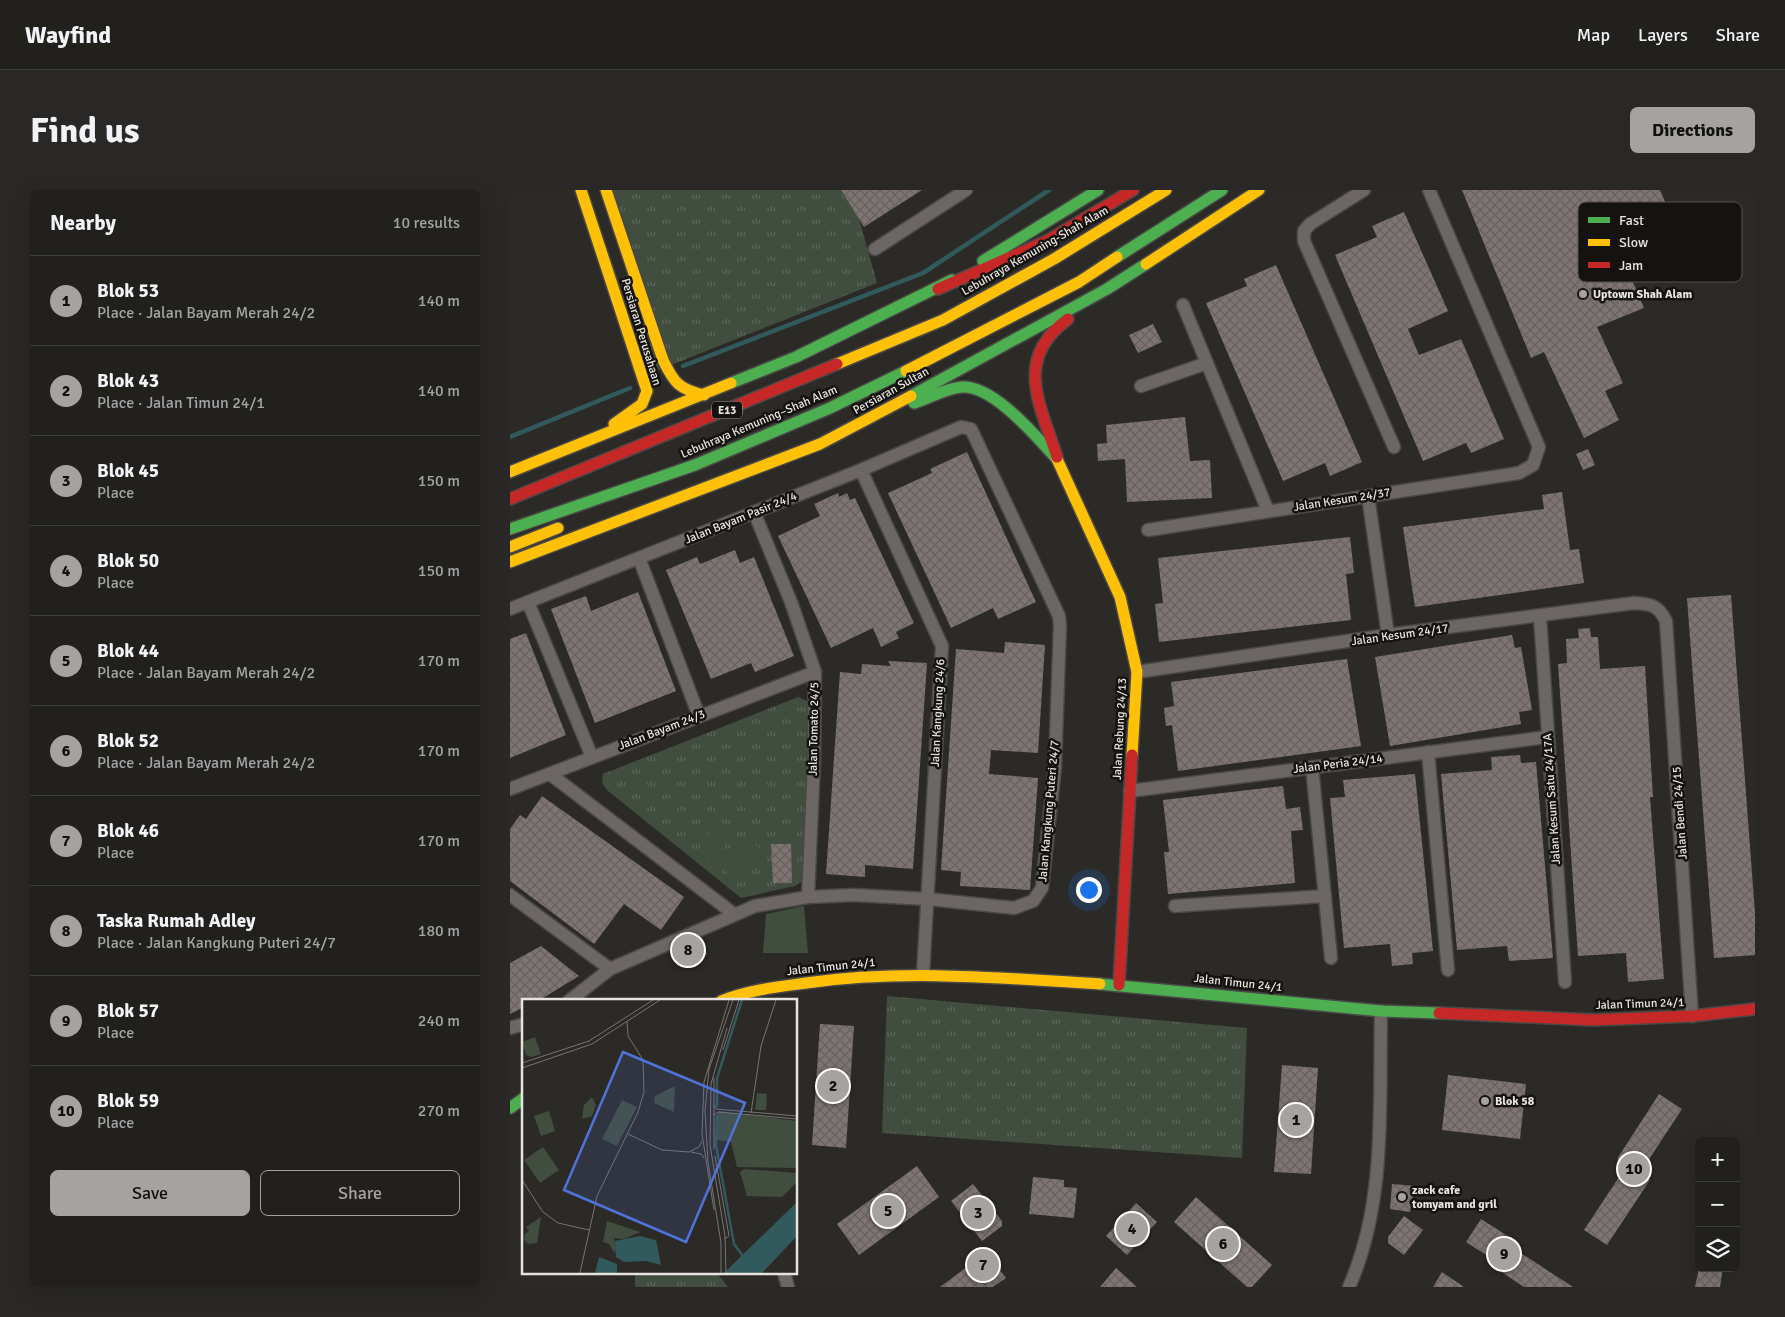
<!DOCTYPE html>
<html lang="en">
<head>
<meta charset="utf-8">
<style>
	body { margin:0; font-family:Signika,sans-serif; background:#292826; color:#f1f3f6 }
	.controls { position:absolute; right:15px; bottom:15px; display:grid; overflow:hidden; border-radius:8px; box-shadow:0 5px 20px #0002 }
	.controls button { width:45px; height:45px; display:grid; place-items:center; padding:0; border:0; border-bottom:1px solid #3e3e3b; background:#21201d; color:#f1f3f6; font:25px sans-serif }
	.you { position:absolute; left:578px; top:699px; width:18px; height:18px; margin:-12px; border:4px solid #fff; border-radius:50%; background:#1a73e8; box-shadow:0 0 0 8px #1a73e833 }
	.badge { display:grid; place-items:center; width:32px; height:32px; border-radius:50%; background:#a6a29f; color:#111; font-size:16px; font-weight:700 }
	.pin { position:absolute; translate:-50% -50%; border:2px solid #fff; box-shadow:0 1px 5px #0006 }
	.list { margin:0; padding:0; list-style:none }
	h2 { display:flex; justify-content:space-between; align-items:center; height:65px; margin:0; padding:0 20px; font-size:21px }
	h2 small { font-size:16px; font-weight:400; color:#a2a3a4 }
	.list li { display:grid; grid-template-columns:32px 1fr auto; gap:15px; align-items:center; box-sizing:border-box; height:90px; padding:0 20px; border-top:1px solid #3e3e3b }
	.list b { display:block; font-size:19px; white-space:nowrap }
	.list p { margin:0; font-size:16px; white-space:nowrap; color:#a2a3a4 }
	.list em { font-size:16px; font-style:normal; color:#a2a3a4 }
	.actions { display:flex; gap:10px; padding:15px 20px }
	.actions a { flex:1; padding:11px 0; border:1px solid #a6a29f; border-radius:8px; text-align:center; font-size:18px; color:#a6a29f }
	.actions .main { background:#a6a29f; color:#111 }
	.icon { flex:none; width:28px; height:28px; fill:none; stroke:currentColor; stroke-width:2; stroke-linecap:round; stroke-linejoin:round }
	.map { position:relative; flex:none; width:1245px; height:1097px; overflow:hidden; border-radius:8px }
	header { display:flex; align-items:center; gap:30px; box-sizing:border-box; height:70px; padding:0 25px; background:#21201d; border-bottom:1px solid #3e3e3b }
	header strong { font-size:24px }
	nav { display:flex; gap:28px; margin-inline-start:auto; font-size:18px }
	.intro { display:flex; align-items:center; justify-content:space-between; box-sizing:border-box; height:120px; padding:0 30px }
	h1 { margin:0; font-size:35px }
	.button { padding:12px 22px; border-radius:8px; background:#a6a29f; color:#111; font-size:18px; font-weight:700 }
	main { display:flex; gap:30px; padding:0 30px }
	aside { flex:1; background:#21201d; border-radius:8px; box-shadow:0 5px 20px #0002 }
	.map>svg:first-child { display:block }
	.grass { fill:url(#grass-tufts) }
	.garden { fill:#404d3f }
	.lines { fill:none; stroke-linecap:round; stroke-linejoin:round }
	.stream { stroke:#315a5c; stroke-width:4.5 }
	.building { fill:url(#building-cross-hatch) }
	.street-casing { stroke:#494845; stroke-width:15 }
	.fast-casing { stroke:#494845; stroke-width:14 }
	.slow-casing { stroke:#494845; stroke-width:14 }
	.jam-casing { stroke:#494845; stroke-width:14 }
	.street { stroke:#6c6665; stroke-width:12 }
	.fast { stroke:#4caf50; stroke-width:11 }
	.slow { stroke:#ffc107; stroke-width:11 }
	.jam { stroke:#c62828; stroke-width:11 }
	.poi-dot { fill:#a6a29f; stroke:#151310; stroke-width:2 }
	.labels { text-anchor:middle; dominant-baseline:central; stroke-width:5; stroke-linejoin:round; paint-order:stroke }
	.shield { fill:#151310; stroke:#a8a5a1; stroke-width:1 }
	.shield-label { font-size:11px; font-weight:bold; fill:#e7e3df }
	.street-label { font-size:12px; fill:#e7e3df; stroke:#151310 }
	.poi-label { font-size:12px; font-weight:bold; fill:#e7e3df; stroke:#151310; text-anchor:start }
	.inset-river { fill:none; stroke:#315a5c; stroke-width:2.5 }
	.inset-road { fill:none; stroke:#777471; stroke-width:1 }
	.view { fill:#5073da; fill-opacity:0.15; stroke:#5073da; stroke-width:2.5 }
	.inset-edge { fill:none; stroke:#e7e3df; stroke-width:2.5 }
	.key { fill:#151310; stroke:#54514e; stroke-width:1 }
	.key-label { font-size:14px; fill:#e7e3df }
</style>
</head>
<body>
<header>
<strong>Wayfind</strong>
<nav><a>Map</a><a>Layers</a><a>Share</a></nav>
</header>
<div class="intro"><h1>Find us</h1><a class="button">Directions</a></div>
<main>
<aside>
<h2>Nearby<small>10 results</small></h2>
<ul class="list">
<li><span class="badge">1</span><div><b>Blok 53</b><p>Place · Jalan Bayam Merah 24/2</p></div><em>140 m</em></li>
<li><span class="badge">2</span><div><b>Blok 43</b><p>Place · Jalan Timun 24/1</p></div><em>140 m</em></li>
<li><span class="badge">3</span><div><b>Blok 45</b><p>Place</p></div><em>150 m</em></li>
<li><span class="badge">4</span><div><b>Blok 50</b><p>Place</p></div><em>150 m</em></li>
<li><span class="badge">5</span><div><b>Blok 44</b><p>Place · Jalan Bayam Merah 24/2</p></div><em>170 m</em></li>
<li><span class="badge">6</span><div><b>Blok 52</b><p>Place · Jalan Bayam Merah 24/2</p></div><em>170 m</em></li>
<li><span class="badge">7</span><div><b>Blok 46</b><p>Place</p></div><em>170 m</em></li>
<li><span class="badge">8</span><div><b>Taska Rumah Adley</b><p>Place · Jalan Kangkung Puteri 24/7</p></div><em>180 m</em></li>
<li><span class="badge">9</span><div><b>Blok 57</b><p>Place</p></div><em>240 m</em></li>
<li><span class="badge">10</span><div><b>Blok 59</b><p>Place</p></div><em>270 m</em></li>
</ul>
<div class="actions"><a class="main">Save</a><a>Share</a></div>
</aside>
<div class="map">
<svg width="1245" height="1097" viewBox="0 0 1245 1097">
	<defs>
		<pattern id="grass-tufts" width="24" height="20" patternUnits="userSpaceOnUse" patternTransform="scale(1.25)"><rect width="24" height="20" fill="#404d3f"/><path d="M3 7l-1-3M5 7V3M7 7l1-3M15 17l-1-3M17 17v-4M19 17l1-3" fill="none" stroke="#5c665a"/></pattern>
		<pattern id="building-cross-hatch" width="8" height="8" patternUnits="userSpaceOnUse" patternTransform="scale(1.25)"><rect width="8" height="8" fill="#7e7572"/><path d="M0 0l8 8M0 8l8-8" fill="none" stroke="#67615f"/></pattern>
	</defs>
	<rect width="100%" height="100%" fill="#2c2a27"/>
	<g class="grass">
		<polygon points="95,0 341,0 367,93 146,181"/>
		<polygon points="288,507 297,511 302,520 293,690 285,696 231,708 97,600 92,593 93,584"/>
		<polygon points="377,806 737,838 732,968 372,943"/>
		<polygon points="125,1083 207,1083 218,1097 125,1097"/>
	</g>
	<g class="garden">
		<polygon points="207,630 224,641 204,674 187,663"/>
		<polygon points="235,648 252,659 232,692 215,681"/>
		<polygon points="294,716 298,763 253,763 256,724"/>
	</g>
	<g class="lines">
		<g class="stream">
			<polyline points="173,176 413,83 539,0"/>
			<polyline points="0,247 120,198"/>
		</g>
	</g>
	<g class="building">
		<polygon points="331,0 412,0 354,37"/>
		<polygon points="952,0 1150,0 1174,56 1118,80 1134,118 1087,137 1113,193 1095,201 1109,230 1074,248 1034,162 1021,168"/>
		<polygon points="894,22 938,121 898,139 909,165 951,149 994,249 961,263 956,253 913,271 825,65 867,47 862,36"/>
		<polygon points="766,75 852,272 820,286 815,273 773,291 696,113 737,96 734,89"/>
		<polygon points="643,134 652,152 628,163 619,145"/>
		<polygon points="675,227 680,271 700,270 702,308 617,312 615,269 588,271 587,254 597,253 596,235"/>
		<polygon points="1078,259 1085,275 1073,280 1066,264"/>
		<polygon points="457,262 526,412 488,429 483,418 441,438 378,303 422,283 420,279"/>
		<polygon points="1052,302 1060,360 1069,359 1074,393 905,417 893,337 1034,319 1032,305"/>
		<polygon points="328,303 329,307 337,303 340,310 345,308 404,433 386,442 389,448 371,457 363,438 321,458 268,346 310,326 304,314"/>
		<polygon points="840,347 844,383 836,384 841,430 649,452 645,414 653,413 648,368"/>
		<polygon points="225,360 230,373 244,367 284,466 245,482 241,473 201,489 156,380 187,367 190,374"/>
		<polygon points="128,402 166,501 85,533 41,419 76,406 81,421"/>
		<polygon points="1221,405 1245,723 1245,765 1204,768 1177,408"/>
		<polygon points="1080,438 1081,447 1088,447 1090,479 1135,476 1143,607 1140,607 1154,789 1118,792 1116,763 1068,766 1048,474 1057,473 1056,449 1069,448 1068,439"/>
		<polygon points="16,443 56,545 0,568 0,449"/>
		<polygon points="1002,445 1005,458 1011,457 1022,520 1009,522 1011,534 880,556 865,467"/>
		<polygon points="495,452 535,455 528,563 481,560 479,584 528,588 520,700 450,696 451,682 431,680 446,459 494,463"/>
		<polygon points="837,469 851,556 668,581 662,535 656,536 654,518 664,516 661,492"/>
		<polygon points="378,471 417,473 403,679 355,675 355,687 316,684 330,482 351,484 352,474 381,476"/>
		<polygon points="1010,565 1011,573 1026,572 1043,768 999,771 997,756 947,760 931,584 982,580 981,567"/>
		<polygon points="905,584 923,761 902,763 903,774 882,776 880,754 834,758 820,608 835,607 833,590"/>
		<polygon points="773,596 776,619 790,617 793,640 781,641 785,693 658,704 654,662 659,662 653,610"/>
		<polygon points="32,606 174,707 151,740 114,714 84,754 0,691 0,639 10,625 16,629"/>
		<polygon points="261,654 281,654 282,693 263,693"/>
		<polygon points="189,749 197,764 168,776 162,761"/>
		<polygon points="31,756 69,786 28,811 14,811 14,817 0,824 0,773"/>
		<polygon points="310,834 344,836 336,958 302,955"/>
		<polygon points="772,875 808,878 801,984 764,982"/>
		<polygon points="938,885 1016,894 1010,949 932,940"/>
		<polygon points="1149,904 1172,919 1130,983 1140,990 1097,1055 1074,1040 1117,975 1107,969"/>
		<polygon points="407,976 429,1007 349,1065 327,1034"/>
		<polygon points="523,987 554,990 554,997 567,998 564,1028 519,1024"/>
		<polygon points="463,994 492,1031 492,1036 472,1051 441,1011"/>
		<polygon points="882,994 905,996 900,1022 880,1019"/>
		<polygon points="686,1007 762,1075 742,1097 737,1097 664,1032"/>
		<polygon points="626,1013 647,1032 617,1065 596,1046"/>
		<polygon points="894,1026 913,1040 894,1065 878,1053 878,1047"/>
		<polygon points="971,1029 1004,1050 1000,1056 1063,1097 1014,1097 984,1077 987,1072 956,1052"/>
		<polygon points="477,1062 496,1088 483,1097 430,1097"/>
		<polygon points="606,1078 627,1097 590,1097"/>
		<polygon points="1189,1078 1213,1078 1210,1097 1185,1097"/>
		<polygon points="932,1082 954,1097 923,1097"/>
	</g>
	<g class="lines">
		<defs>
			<g id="street">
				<polyline points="854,0 800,34 794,41 794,51 884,257"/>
				<polyline points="365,59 456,0"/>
				<polyline points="673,115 758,321"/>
				<polyline points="631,196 697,173"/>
				<polyline points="351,280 432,456 413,784"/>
				<polyline points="858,306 878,445"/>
				<polyline points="244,322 281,412 305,482 304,571 298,707"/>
				<polyline points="638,340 1009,283 1023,275 1029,257 919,0"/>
				<polyline points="129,368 189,526"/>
				<polyline points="18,412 82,567"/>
				<polyline points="0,419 351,280 451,237 461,239 549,426 550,435 545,576 532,698 523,711 504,718 418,709 344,705 298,707 245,716 100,779 59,811"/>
				<polyline points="1030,427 1055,792"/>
				<path d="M627,482L878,445L1124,413C1141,414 1148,415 1156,431L1182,826"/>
				<polyline points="918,562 938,780"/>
				<polyline points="802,577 821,768"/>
				<polyline points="40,584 224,724"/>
				<polyline points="0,599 305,482"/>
				<polyline points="620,601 1037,547"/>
				<polyline points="0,705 100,779"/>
				<polyline points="665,716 815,706"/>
				<polyline points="0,838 14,834"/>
				<polyline points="274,1083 278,1097"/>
				<path d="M839,1097C877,1011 869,913 871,821"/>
			</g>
			<g id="fast">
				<polyline points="607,67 712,0"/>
				<polyline points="473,71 588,0"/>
				<polyline points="221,193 286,167 442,90"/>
				<polyline points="401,206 597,99 636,74"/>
				<path d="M404,213C420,208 436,198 452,197C484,195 527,248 547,269"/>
				<polyline points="0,339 185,275 320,218 396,181"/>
				<polyline points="590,794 871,821 929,823"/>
				<polyline points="0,918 14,908"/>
			</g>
			<g id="slow">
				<polyline points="71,0 137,201 132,214 104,234"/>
				<path d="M96,0L153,170C164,193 169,199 194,205"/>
				<polyline points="636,74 749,0"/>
				<polyline points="327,174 433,130 544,69 656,0"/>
				<polyline points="396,181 569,92 607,67"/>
				<polyline points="547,269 610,407 627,482 622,565"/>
				<polyline points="0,282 221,193"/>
				<polyline points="0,357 48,338"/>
				<polyline points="0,372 310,254 401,206"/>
				<path d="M211,811C239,800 267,797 296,793C394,779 492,788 590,794"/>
			</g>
			<g id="jam">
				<polyline points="428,99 537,51 623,0"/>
				<path d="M547,267C530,214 503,169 558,129"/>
				<polyline points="0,309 327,174"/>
				<polyline points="609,795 622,565"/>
				<polyline points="929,823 1084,830 1182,826 1245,819"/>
			</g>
		</defs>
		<use href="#street" class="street-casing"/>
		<use href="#fast" class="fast-casing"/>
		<use href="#slow" class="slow-casing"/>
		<use href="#jam" class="jam-casing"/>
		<use href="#street" class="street"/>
		<use href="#fast" class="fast"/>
		<use href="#slow" class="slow"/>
		<use href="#jam" class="jam"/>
	</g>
	<g class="poi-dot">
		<circle cx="1073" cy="104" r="5"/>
		<circle cx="975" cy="911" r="5"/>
		<circle cx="892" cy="1007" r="5"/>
	</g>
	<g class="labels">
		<rect class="shield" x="202" y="211.5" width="30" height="17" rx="4"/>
		<g class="shield-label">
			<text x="217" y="220">E13</text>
		</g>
		<g class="street-label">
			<text transform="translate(525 61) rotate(-30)">Lebuhraya Kemuning-Shah Alam</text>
			<text transform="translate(131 142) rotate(73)">Persiaran Perusahaan</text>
			<text transform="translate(381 201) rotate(-29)">Persiaran Sultan</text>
			<text transform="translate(249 232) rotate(-23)">Lebuhraya Kemuning–Shah Alam</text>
			<text transform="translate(832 310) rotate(-9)">Jalan Kesum 24/37</text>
			<text transform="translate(231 328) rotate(-22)">Jalan Bayam Pasir 24/4</text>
			<text transform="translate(890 445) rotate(-8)">Jalan Kesum 24/17</text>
			<text transform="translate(428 523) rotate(-87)">Jalan Kangkung 24/6</text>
			<text transform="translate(304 539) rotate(-89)">Jalan Tomato 24/5</text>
			<text transform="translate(610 539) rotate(-87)">Jalan Rebung 24/13</text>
			<text transform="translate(152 540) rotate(-21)">Jalan Bayam 24/3</text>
			<text transform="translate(828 574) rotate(-7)">Jalan Peria 24/14</text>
			<text transform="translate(1042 609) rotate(-94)">Jalan Kesum Satu 24/17A</text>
			<text transform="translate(539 621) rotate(-85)">Jalan Kangkung Puteri 24/7</text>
			<text transform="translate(1170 623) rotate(-94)">Jalan Bendi 24/15</text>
			<text transform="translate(321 777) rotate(-6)">Jalan Timun 24/1</text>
			<text transform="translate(728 793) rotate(6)">Jalan Timun 24/1</text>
			<text transform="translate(1130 814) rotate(-2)">Jalan Timun 24/1</text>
		</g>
		<g class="poi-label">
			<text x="1083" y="104">Uptown Shah Alam</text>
			<text x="985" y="911">Blok 58</text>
			<text x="902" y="1000">zack cafe<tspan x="902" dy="14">tomyam and gril</tspan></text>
		</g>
	</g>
	<g transform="translate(12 809)">
		<rect width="275" height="275" fill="#2c2a27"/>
		<path d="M153,87L152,113L132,104L133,97ZM235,94L245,95L244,111H233ZM100,101L115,108L95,147L80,140ZM196,112L275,122L274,169L215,168L209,143L195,141ZM222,170L275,174V183L260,198L225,197L218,173ZM19,218L15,244L6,245L2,241L3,235L7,232L4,228ZM85,222L118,233L102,240L92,239L94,250L92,254L87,245L81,243Z" fill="#404d3f"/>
		<path d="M13,38L19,55L9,58L4,56L0,43ZM70,98L74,106L70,117L60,120L62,106ZM27,112L33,132L19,137L12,117ZM21,148L37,171L18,184L2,161ZM237,177L259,179L258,192L236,191Z" fill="#404d3f"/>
		<path d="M275,203V237L240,274H202ZM118,237L134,241L139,266L124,262L102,263L94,258L93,242ZM77,258L95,265V274H73Z" fill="#315a5c"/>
		<path class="inset-river" d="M195,108V79L220,1M195,116L194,146L212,245L221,257"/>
		<path class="inset-road" d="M201,51L217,1M0,64L67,42L131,1M0,69L70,45L138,1M192,106L194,110L275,117M229,114L239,47L254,1M191,116L197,113L275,120M106,135L140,151L167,153M192,150V79M167,153L177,148L180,142M169,153L179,155L182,159M193,157L207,237L202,240M0,181L21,213L36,224L67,231M192,211L180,135L182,83L207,1M58,274L75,197L116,113L122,93L121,61L106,37L105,23M199,274V244L186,163L183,112L187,70L211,1M204,274L203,237L188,146L189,85L205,29"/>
		<path class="view" d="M101,53L223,104L164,243L42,191Z"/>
		<rect width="275" height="275" class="inset-edge"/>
	</g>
	<rect x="1068" y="12" width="164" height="80" rx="8" class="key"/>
	<rect x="1078" y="27" width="22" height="6" fill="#4caf50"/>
	<rect x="1078" y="49" width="22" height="7" fill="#ffc107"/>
	<rect x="1078" y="72" width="22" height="6" fill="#c62828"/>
	<g class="key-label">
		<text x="1109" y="35">Fast</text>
		<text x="1109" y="57">Slow</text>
		<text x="1109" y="80">Jam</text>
	</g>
</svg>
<div class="controls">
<button>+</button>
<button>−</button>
<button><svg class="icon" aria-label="layers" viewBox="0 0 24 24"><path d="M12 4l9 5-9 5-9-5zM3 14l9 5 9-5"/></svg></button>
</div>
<div class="you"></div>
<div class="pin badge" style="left:786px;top:930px">1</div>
<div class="pin badge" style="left:323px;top:896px">2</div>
<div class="pin badge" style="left:468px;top:1023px">3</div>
<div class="pin badge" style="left:622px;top:1039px">4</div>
<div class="pin badge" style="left:378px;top:1021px">5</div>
<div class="pin badge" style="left:713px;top:1054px">6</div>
<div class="pin badge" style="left:473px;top:1075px">7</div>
<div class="pin badge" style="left:178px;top:760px">8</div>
<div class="pin badge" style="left:994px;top:1064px">9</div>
<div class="pin badge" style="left:1124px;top:979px">10</div>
</div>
</main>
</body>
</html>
